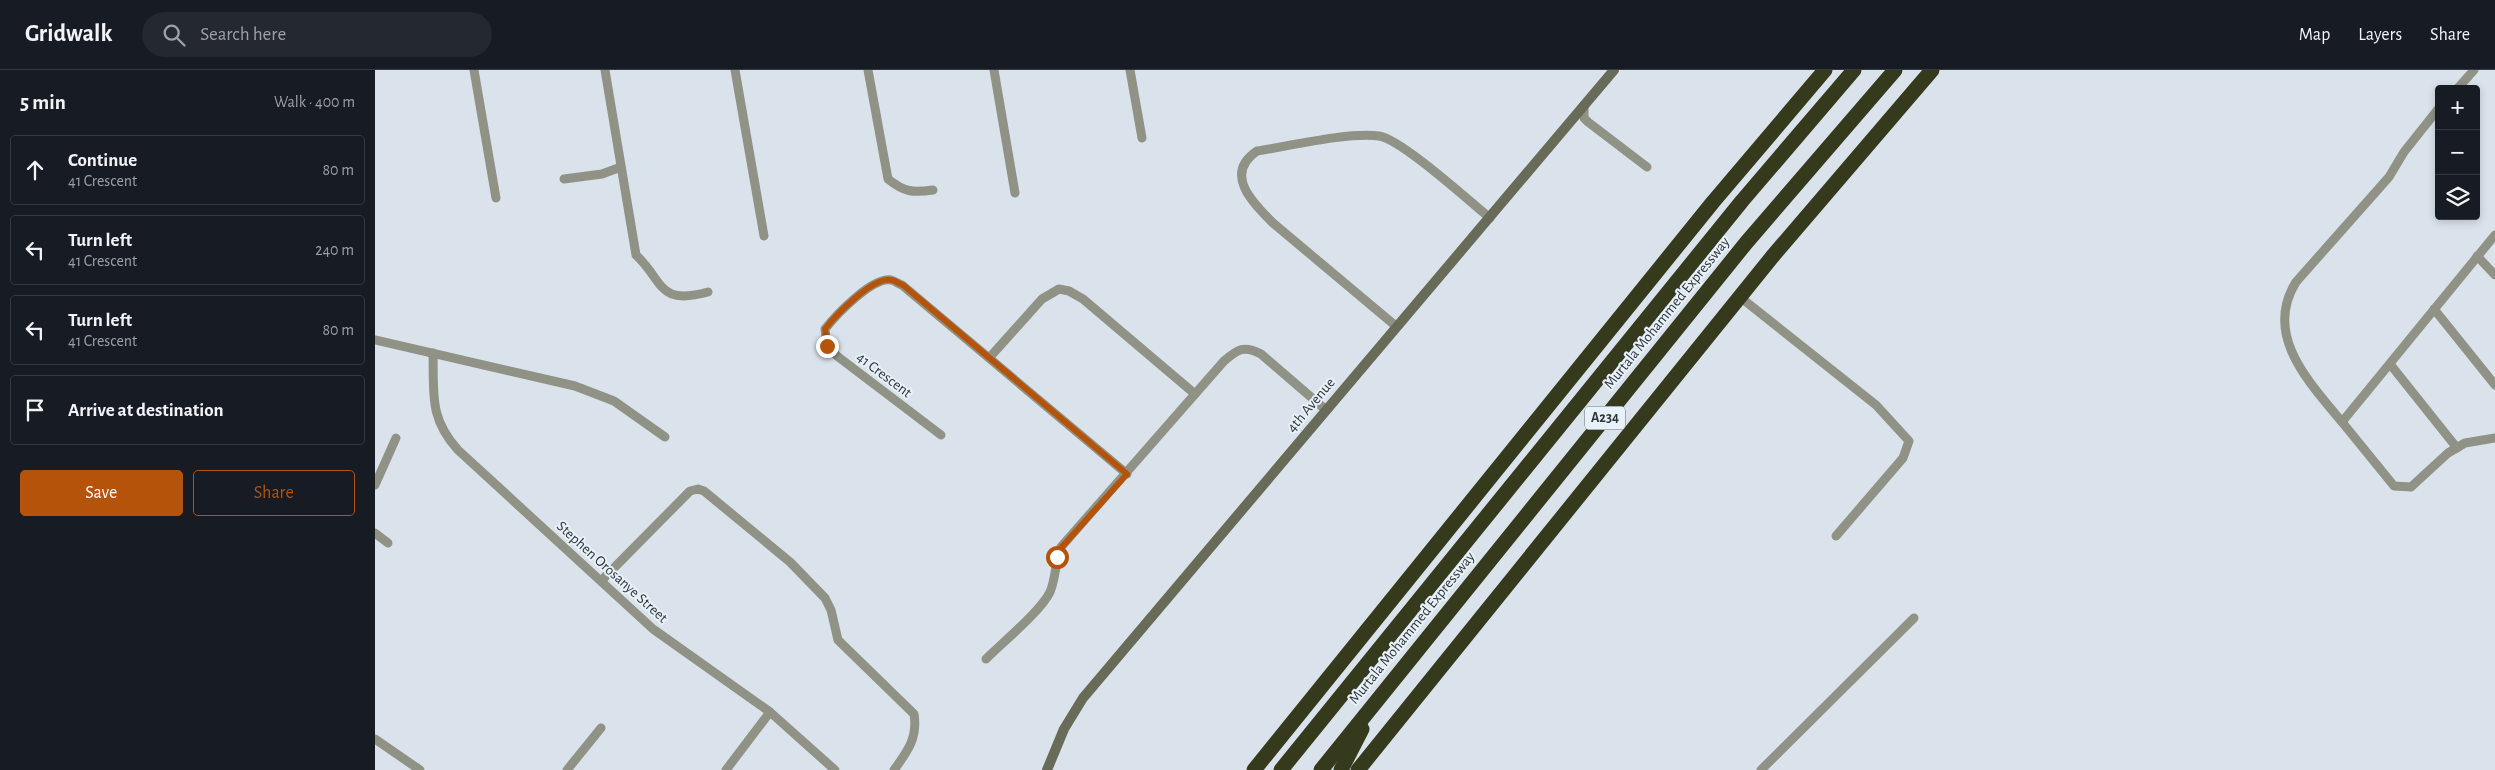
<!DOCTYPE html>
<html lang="en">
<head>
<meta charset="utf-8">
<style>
	body { margin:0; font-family:"Alegreya Sans",sans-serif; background:#242831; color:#f1f3f6 }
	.controls { position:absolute; right:15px; top:15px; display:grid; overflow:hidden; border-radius:5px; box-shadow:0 2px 8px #0003 }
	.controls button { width:45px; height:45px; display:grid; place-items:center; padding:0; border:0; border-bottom:1px solid #363941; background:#171b24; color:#f1f3f6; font:25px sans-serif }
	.stop { position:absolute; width:15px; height:15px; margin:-11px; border:4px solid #b45309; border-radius:50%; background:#fff }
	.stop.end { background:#b45309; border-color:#fff; box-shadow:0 1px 5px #0008 }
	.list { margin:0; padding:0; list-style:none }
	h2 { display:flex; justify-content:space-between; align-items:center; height:65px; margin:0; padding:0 20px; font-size:21px }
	h2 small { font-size:16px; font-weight:400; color:#9ea1a6 }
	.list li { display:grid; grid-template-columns:32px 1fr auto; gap:15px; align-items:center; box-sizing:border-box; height:70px; margin:0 10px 10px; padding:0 10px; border:1px solid #363941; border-radius:5px }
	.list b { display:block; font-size:19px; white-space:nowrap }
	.list p { margin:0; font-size:16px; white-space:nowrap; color:#9ea1a6 }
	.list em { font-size:16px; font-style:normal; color:#9ea1a6 }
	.actions { display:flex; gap:10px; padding:15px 20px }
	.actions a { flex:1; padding:11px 0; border:1px solid #b45309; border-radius:5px; text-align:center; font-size:18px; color:#b45309 }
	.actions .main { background:#b45309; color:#fff }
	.icon { flex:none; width:28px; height:28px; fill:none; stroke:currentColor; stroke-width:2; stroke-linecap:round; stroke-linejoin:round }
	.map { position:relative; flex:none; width:2120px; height:700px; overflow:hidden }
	header { display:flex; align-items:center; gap:30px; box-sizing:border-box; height:70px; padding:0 25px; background:#171b24; border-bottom:1px solid #363941 }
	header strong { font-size:24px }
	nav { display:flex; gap:28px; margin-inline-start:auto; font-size:18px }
	.search { width:350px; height:45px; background:#242831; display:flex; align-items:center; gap:12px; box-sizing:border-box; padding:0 18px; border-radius:28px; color:#9ea1a6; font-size:19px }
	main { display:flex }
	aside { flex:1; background:#171b24 }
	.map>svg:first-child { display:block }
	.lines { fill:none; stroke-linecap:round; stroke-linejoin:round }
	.street { stroke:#8f9284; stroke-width:9 }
	.secondary { stroke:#686b57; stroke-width:10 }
	.highway { stroke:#363a1d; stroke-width:15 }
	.route { stroke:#b45309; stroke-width:6 }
	.labels { text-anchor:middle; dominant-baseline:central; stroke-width:4; stroke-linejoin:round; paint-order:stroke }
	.shield { fill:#e7f1fa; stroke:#686d72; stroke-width:1 }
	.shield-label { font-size:14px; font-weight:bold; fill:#313538 }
	.street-label { font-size:15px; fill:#313538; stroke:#e7f1fa }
</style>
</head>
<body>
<header>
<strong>Gridwalk</strong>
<div class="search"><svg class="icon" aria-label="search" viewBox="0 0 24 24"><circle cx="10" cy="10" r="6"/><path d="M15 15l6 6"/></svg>Search here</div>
<nav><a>Map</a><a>Layers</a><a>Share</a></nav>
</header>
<main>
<aside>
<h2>5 min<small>Walk · 400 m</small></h2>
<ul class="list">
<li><svg class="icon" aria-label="ahead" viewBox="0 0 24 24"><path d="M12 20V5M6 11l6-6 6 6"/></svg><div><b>Continue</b><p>41 Crescent</p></div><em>80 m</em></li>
<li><svg class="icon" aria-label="left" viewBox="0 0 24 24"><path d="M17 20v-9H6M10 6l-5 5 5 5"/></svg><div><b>Turn left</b><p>41 Crescent</p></div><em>240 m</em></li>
<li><svg class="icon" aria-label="left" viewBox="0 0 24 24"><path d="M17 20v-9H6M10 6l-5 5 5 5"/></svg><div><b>Turn left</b><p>41 Crescent</p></div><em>80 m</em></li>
<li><svg class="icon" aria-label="arrive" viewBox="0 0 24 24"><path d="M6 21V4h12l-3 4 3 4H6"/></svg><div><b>Arrive at destination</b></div></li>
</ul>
<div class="actions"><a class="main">Save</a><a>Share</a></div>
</aside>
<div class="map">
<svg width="2120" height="700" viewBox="0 0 2120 700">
	<rect width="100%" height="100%" fill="#dae3ec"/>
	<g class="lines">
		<g class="street">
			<polyline points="99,0 121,128"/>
			<path d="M230,0L261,185C289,211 282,236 333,222"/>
			<polyline points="360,0 389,166"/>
			<path d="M493,0L513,109C529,122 538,123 558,120"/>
			<polyline points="619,0 640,123"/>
			<polyline points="755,0 767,68"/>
			<polyline points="2082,19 2099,0"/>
			<polyline points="1209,35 1209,48 1213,52 1272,97"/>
			<polyline points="189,109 227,104 246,97"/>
			<polyline points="2120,165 1967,352 2019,416 2036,417 2073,383 2090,373 2120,368"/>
			<polyline points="2102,186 2120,205"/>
			<polyline points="1365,227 1501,335 1534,371 1528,388 1461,466"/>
			<polyline points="2059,239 2120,315"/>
			<path d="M1022,257L898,153C878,133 848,104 882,81C915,76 973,62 1004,66C1026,69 1094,131 1115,148"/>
			<polyline points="0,270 200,316 239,331 290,367"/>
			<path d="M58,283C59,324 54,348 83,380L278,559L395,642L460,700"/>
			<polyline points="615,287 667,229 684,219 694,221 708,229 820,324"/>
			<polyline points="2015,294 2082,378"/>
			<path d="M1967,352C1934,312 1888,265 1921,212L2014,107L2029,82L2064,38"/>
			<path d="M566,365L462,286L452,275L450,259C461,245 497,207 516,210C520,211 524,214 527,215L752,404"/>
			<polyline points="0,415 21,368"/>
			<polyline points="0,463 13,473"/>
			<path d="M226,511L315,421L323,419L329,421L415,492L450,528L456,540L463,570L539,644C543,668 532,682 519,700"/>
			<path d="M611,589C627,573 666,541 675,522C681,508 680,492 686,477L849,291C863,279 869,275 886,284L951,340"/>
			<polyline points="0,669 45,700"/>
			<polyline points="192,700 226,658"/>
			<polyline points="351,700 395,642"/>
			<polyline points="1386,700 1539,548"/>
		</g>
		<polyline class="secondary" points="672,700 689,659 708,628 1239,0"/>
		<g class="highway">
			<polyline points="879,700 1338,132 1450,0"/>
			<polyline points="906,700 1367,131 1479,0"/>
			<polyline points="946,700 1371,173 1520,0"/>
			<polyline points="966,700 987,659"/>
			<polyline points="983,700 1397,187 1557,0"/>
		</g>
	</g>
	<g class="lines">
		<path class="route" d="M452,276L450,259C461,245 497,207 516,210C520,210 524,214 528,215L752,404L686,478L682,487"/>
	</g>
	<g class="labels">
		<rect class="shield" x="1210" y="336.5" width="40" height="23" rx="4"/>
		<g class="shield-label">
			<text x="1230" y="348">A234</text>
		</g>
		<g class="street-label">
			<text transform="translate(1292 243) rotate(-51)">Murtala Mohammed Expressway</text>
			<text transform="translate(509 305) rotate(37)">41 Crescent</text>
			<text transform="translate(936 335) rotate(-50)">4th Avenue</text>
			<text transform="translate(237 502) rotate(42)">Stephen Orosanye Street</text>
			<text transform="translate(1037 558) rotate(-51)">Murtala Mohammed Expressway</text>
		</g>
	</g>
</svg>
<div class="controls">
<button>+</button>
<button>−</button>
<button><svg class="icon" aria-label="layers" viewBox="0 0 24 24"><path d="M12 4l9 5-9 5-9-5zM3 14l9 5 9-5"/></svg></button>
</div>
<div class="stop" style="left:682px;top:487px"></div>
<div class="stop end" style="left:452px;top:276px"></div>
</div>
</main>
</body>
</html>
